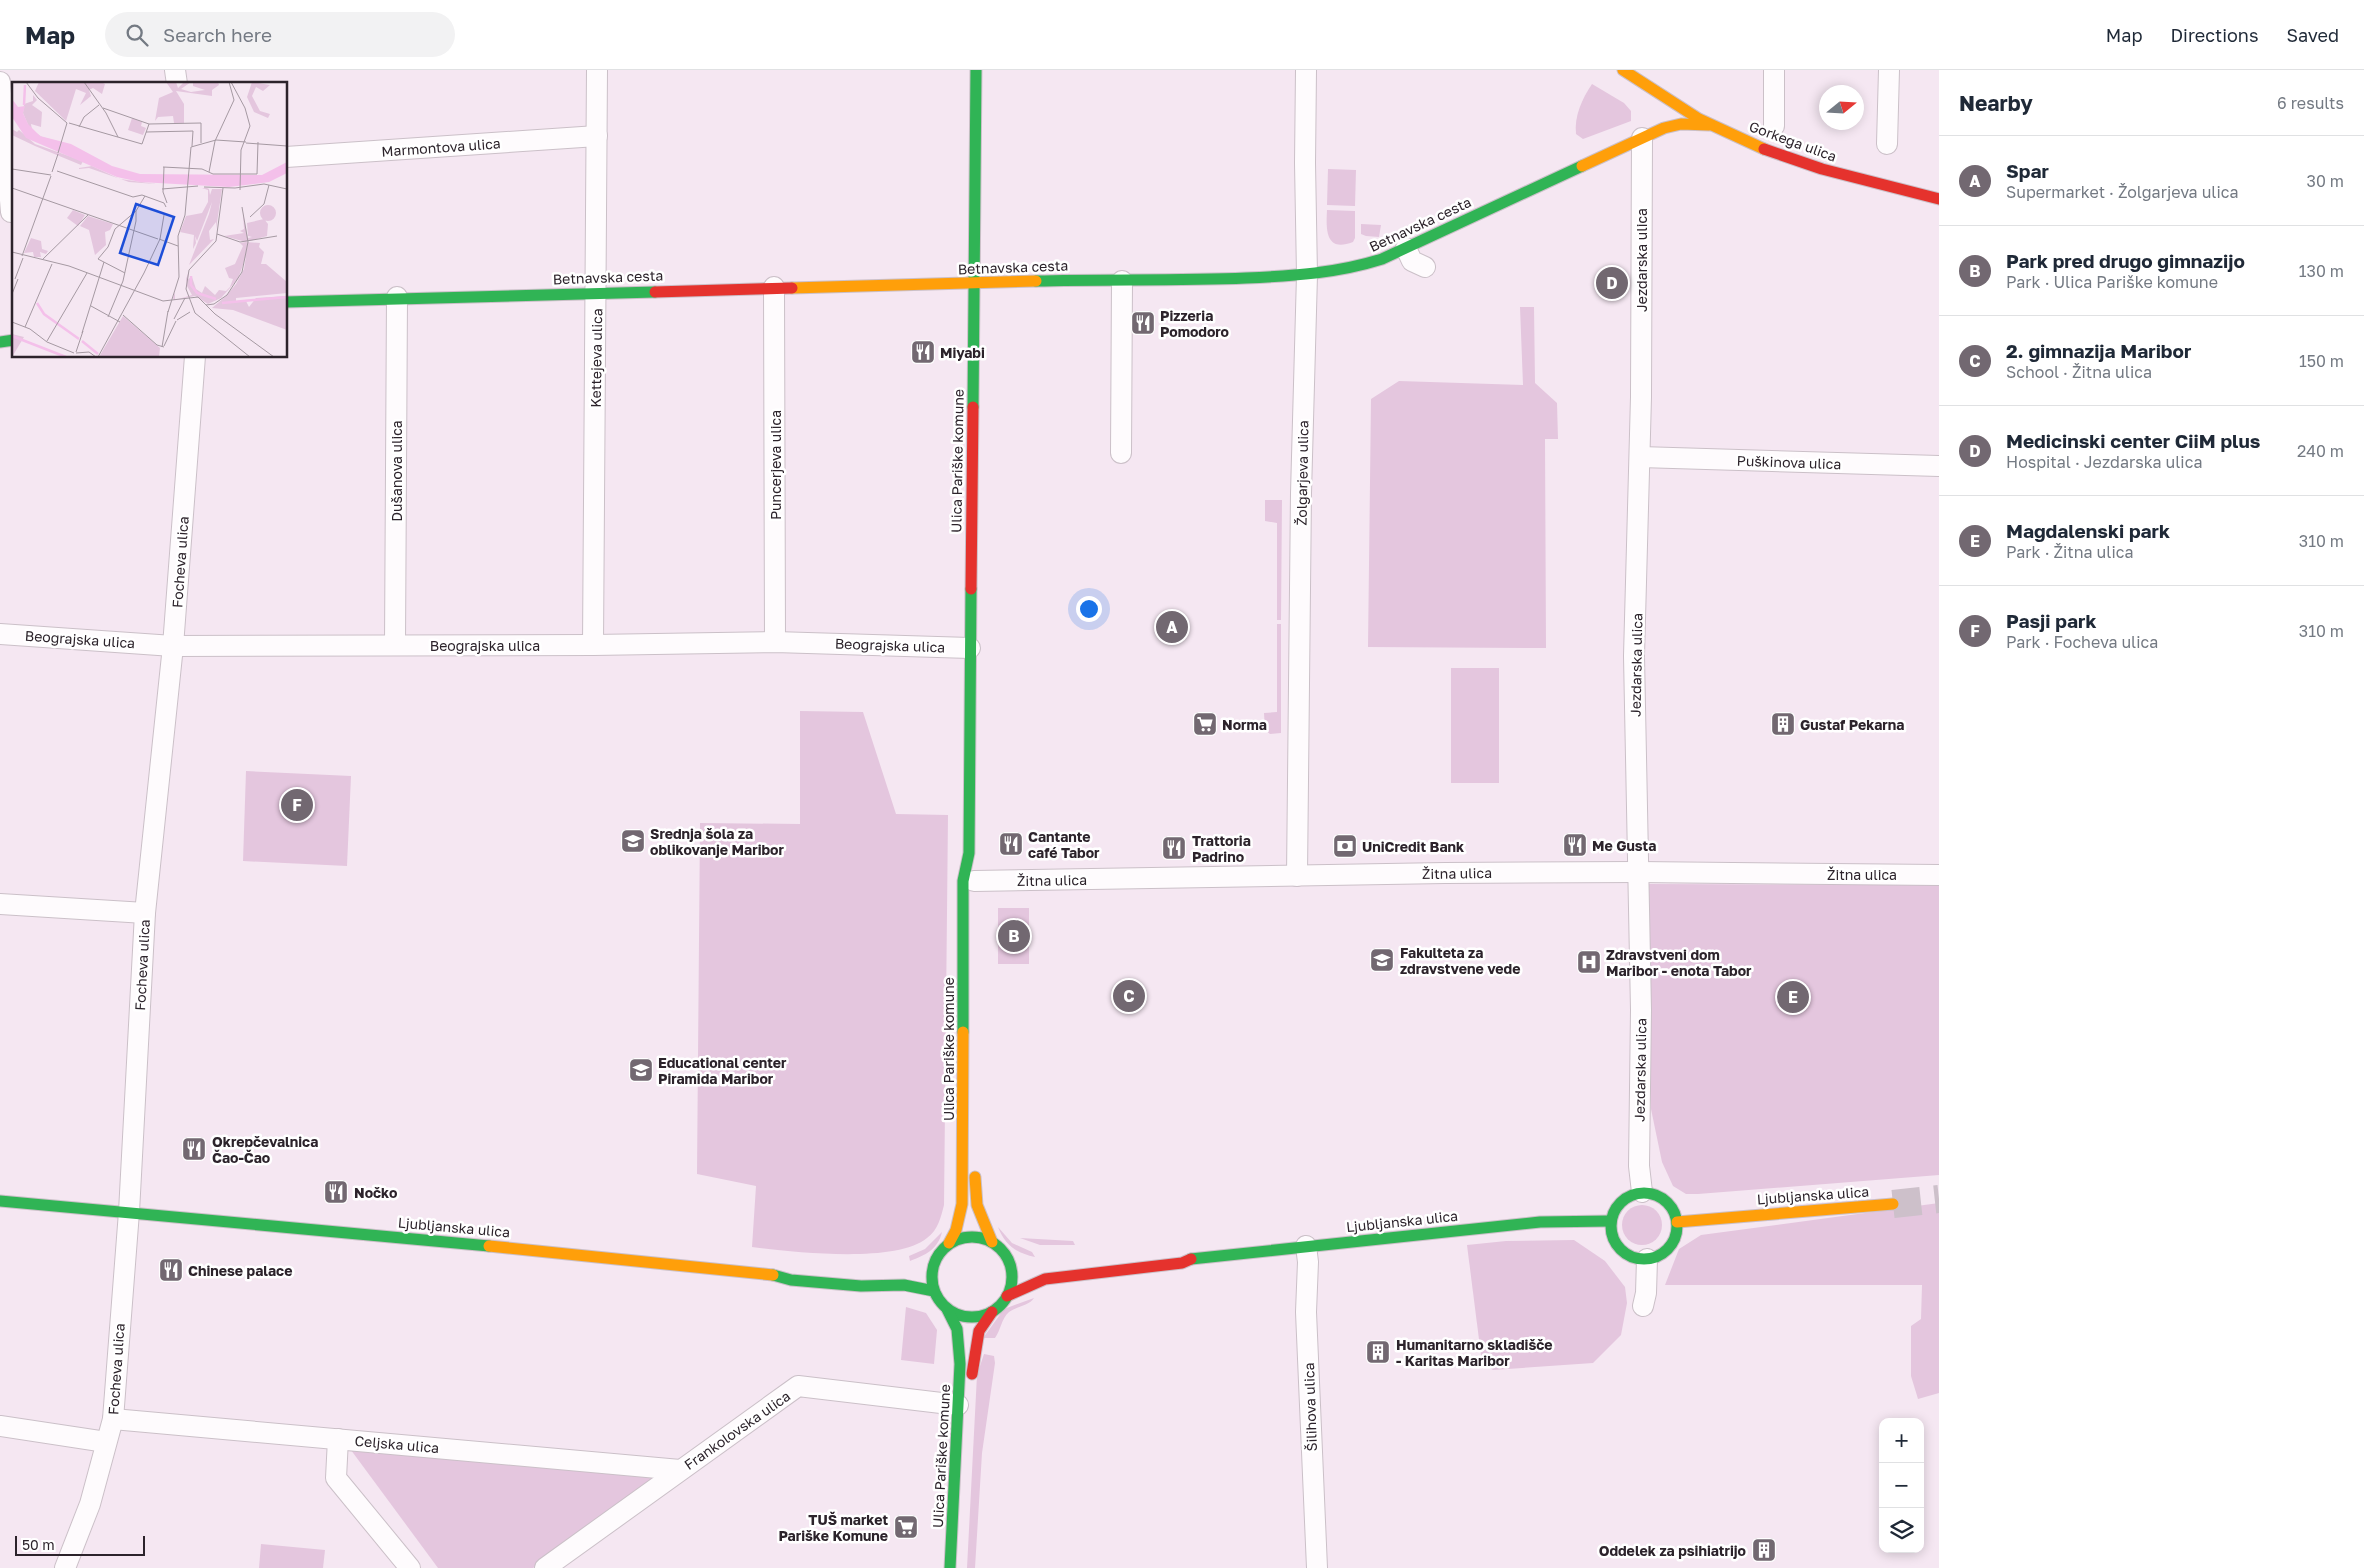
<!DOCTYPE html>
<html lang="en">
<head>
<meta charset="utf-8">
<style>
	body { margin:0; font-family:"Golos Text",sans-serif; background:#f2f2f3; color:#1f2937 }
	.controls { position:absolute; right:15px; bottom:15px; display:grid; overflow:hidden; border-radius:10px; box-shadow:0 2px 12px #0003 }
	.controls button { width:45px; height:45px; display:grid; place-items:center; padding:0; border:0; border-bottom:1px solid #e0e1e3; background:#fff; color:#1f2937; font:25px sans-serif }
	.compass { position:absolute; left:1819px; top:15px; width:45px; height:45px; border-radius:50%; background:#fff; box-shadow:0 2px 12px #0003; rotate:72deg }
	.scale { position:absolute; left:15px; bottom:12px; width:130px; box-sizing:border-box; padding-left:5px; border:2px solid #2c232b; border-top:0; font-size:14px; line-height:18px; white-space:nowrap; color:#2c232b; -webkit-text-stroke:4px #fff; paint-order:stroke }
	.you { position:absolute; left:1088px; top:538px; width:18px; height:18px; margin:-12px; border:4px solid #fff; border-radius:50%; background:#1a73e8; box-shadow:0 0 0 8px #1a73e833 }
	.badge { display:grid; place-items:center; width:32px; height:32px; border-radius:50%; background:#726871; color:#fff; font-size:16px; font-weight:700 }
	.pin { position:absolute; translate:-50% -50%; border:2px solid #fff; box-shadow:0 1px 5px #0006 }
	.list { margin:0; padding:0; list-style:none }
	h2 { display:flex; justify-content:space-between; align-items:center; height:65px; margin:0; padding:0 20px; font-size:21px }
	h2 small { font-size:16px; font-weight:400; color:#747a83 }
	.list li { display:grid; grid-template-columns:32px 1fr auto; gap:15px; align-items:center; box-sizing:border-box; height:90px; padding:0 20px; border-top:1px solid #e0e1e3 }
	.list b { display:block; font-size:19px; white-space:nowrap }
	.list p { margin:0; font-size:16px; white-space:nowrap; color:#747a83 }
	.list em { font-size:16px; font-style:normal; color:#747a83 }
	.icon { flex:none; width:28px; height:28px; fill:none; stroke:currentColor; stroke-width:2; stroke-linecap:round; stroke-linejoin:round }
	.map { position:relative; flex:none; width:1939px; height:1498px; overflow:hidden }
	header { display:flex; align-items:center; gap:30px; box-sizing:border-box; height:70px; padding:0 25px; background:#fff; border-bottom:1px solid #e0e1e3 }
	header strong { font-size:24px }
	nav { display:flex; gap:28px; margin-inline-start:auto; font-size:18px }
	.search { width:350px; height:45px; background:#f2f2f3; display:flex; align-items:center; gap:12px; box-sizing:border-box; padding:0 18px; border-radius:28px; color:#747a83; font-size:19px }
	main { display:flex }
	aside { flex:1; background:#fff }
	.map>svg:first-child { display:block }
	.green { fill:#e4c6de }
	.lines { fill:none; stroke-linecap:round; stroke-linejoin:round }
	.secondary-tunnel { stroke:#cdc0ca; stroke-width:28; stroke-dasharray:28 14; stroke-linecap:butt }
	.street-casing { stroke:#cbc0c8; stroke-width:22 }
	.fast-casing { stroke:#cbc0c8; stroke-width:13 }
	.slow-casing { stroke:#cbc0c8; stroke-width:13 }
	.jam-casing { stroke:#cbc0c8; stroke-width:13 }
	.street { stroke:#fefbfd; stroke-width:20 }
	.fast { stroke:#30b455; stroke-width:11 }
	.slow { stroke:#ff9f0a; stroke-width:11 }
	.jam { stroke:#e5322d; stroke-width:11 }
	.labels { text-anchor:middle; dominant-baseline:central; stroke-width:5; stroke-linejoin:round; paint-order:stroke }
	.street-label { font-size:14px; fill:#2c232b; stroke:#fff }
	.poi-label { font-size:14px; font-weight:bold; fill:#2c232b; stroke:#fff; text-anchor:start }
	.inset-river { fill:none; stroke:#f4c0ea; stroke-width:2.5 }
	.inset-road { fill:none; stroke:#a599a2; stroke-width:1 }
	.view { fill:#1d4ed8; fill-opacity:0.15; stroke:#1d4ed8; stroke-width:2.5 }
	.inset-edge { fill:none; stroke:#2c232b; stroke-width:2.5 }
</style>
</head>
<body>
<header>
<strong>Map</strong>
<div class="search"><svg class="icon" aria-label="search" viewBox="0 0 24 24"><circle cx="10" cy="10" r="6"/><path d="M15 15l6 6"/></svg>Search here</div>
<nav><a>Map</a><a>Directions</a><a>Saved</a></nav>
</header>
<main>
<div class="map">
<svg width="1939" height="1498" viewBox="0 0 1939 1498">
	<rect width="100%" height="100%" fill="#f5e7f2"/>
	<g class="green">
		<path d="M1592,14L1624,33L1631,41V51L1583,69L1576,64C1574,46 1582,29 1592,14Z"/>
		<polygon points="1328,99 1356,100 1355,136 1327,135"/>
		<path d="M1327,140L1355,141V168L1353,172C1325,183 1326,159 1327,140Z"/>
		<polygon points="1361,154 1381,155 1379,167 1366,166 1361,164"/>
		<polygon points="1520,237 1534,237 1535,313 1557,333 1558,369 1545,369 1546,578 1368,577 1371,329 1399,311 1523,315"/>
		<polygon points="1265,430 1282,430 1281,550 1277,550 1277,453 1265,451"/>
		<polygon points="1277,554 1281,554 1281,663 1270,664 1265,660 1264,643 1277,642"/>
		<rect x="1451" y="598" width="48" height="115"/>
		<path d="M800,641L863,642L896,744L948,745L944,1135C941,1147 938,1160 927,1168C896,1194 792,1182 752,1177L756,1116L697,1104L700,753L800,754Z"/>
		<polygon points="246,701 351,706 347,796 243,791"/>
		<polygon points="1645,814 1939,815 1939,1105 1698,1124 1686,1124 1673,1116 1662,1092 1651,1039"/>
		<rect x="998" y="838" width="31" height="56"/>
		<polygon points="1939,1133 1939,1323 1918,1329 1911,1306 1911,1256 1921,1249 1922,1215 1665,1215 1679,1179 1701,1165"/>
		<circle cx="1642" cy="1155" r="20"/>
		<path d="M998,1157L1012,1173L1032,1182L1035,1187C1016,1183 1005,1175 998,1157Z"/>
		<path d="M942,1162C938,1179 926,1185 910,1191L909,1186L925,1179Z"/>
		<polygon points="1020,1168 1073,1171 1075,1175 1040,1175"/>
		<polygon points="1574,1170 1605,1191 1625,1217 1627,1233 1621,1265 1593,1293 1493,1300 1482,1293 1467,1175 1506,1171"/>
		<path d="M1034,1228C1029,1236 1017,1236 1009,1242C1001,1249 1001,1260 995,1268H983L1004,1239Z"/>
		<polygon points="906,1237 926,1243 937,1260 934,1294 901,1290"/>
		<polygon points="984,1284 994,1286 995,1293 982,1383 975,1498 967,1498 977,1305"/>
		<polygon points="348,1376 655,1406 533,1498 438,1498"/>
		<polygon points="261,1474 325,1480 323,1498 259,1498"/>
	</g>
	<g class="lines">
		<polyline class="secondary-tunnel" points="1893,1134 1939,1129"/>
		<defs>
			<g id="street">
				<polyline points="175,0 177,14"/>
				<polyline points="0,12 11,142"/>
				<polyline points="1774,56 1774,0"/>
				<polyline points="1887,74 1889,0"/>
				<polyline points="286,87 597,66"/>
				<polyline points="1406,178 1412,191 1425,197"/>
				<polyline points="774,217 775,572"/>
				<polyline points="1121,383 1122,211"/>
				<polyline points="1640,387 1939,396"/>
				<polyline points="0,564 173,576 593,575 775,572 970,578"/>
				<polyline points="395,574 397,227"/>
				<polyline points="593,575 597,0"/>
				<polyline points="1297,806 1301,423 1307,205 1305,93 1306,0"/>
				<polyline points="974,811 1445,803 1638,802 1939,805"/>
				<polyline points="0,834 145,843"/>
				<polyline points="1642,1122 1639,1096 1641,940 1634,586 1641,327 1642,68"/>
				<polyline points="1306,1176 1308,1192 1306,1242 1317,1498"/>
				<polyline points="1643,1236 1646,1223 1647,1189"/>
				<polyline points="113,1349 680,1400"/>
				<polyline points="0,1356 106,1372"/>
				<polyline points="338,1369 336,1408 410,1498"/>
				<polyline points="65,1498 90,1434 113,1349 129,1142 145,843 173,576 195,286"/>
				<polyline points="545,1498 798,1316 958,1335"/>
			</g>
			<g id="fast">
				<path d="M1036,211C1106,209 1176,211 1246,208C1293,206 1338,203 1382,189L1582,96"/>
				<polyline points="286,232 655,222"/>
				<polyline points="0,272 14,270"/>
				<polyline points="973,337 976,0"/>
				<polyline points="963,962 963,811 969,783 971,519"/>
				<circle cx="1644" cy="1156" r="33"/>
				<polyline points="0,1131 489,1176"/>
				<circle cx="972" cy="1207" r="40"/>
				<polyline points="1191,1189 1540,1152 1610,1151"/>
				<polyline points="773,1205 791,1210 861,1216 904,1215 934,1221"/>
				<polyline points="947,1239 957,1259 960,1294 950,1498"/>
			</g>
			<g id="slow">
				<polyline points="1623,0 1699,49 1764,79"/>
				<polyline points="1582,96 1664,58 1681,54 1709,55"/>
				<polyline points="792,218 1036,211"/>
				<polyline points="975,1107 977,1135 992,1172"/>
				<polyline points="1677,1152 1893,1134"/>
				<polyline points="949,1173 956,1160 962,1134 963,962"/>
				<polyline points="489,1176 773,1205"/>
			</g>
			<g id="jam">
				<polyline points="1764,79 1822,99 1939,129"/>
				<polyline points="655,222 792,218"/>
				<polyline points="971,519 973,337"/>
				<polyline points="1007,1226 1045,1209 1182,1193 1191,1189"/>
				<polyline points="972,1304 979,1261 992,1242"/>
			</g>
		</defs>
		<use href="#street" class="street-casing"/>
		<use href="#fast" class="fast-casing"/>
		<use href="#slow" class="slow-casing"/>
		<use href="#jam" class="jam-casing"/>
		<use href="#street" class="street"/>
		<use href="#fast" class="fast"/>
		<use href="#slow" class="slow"/>
		<use href="#jam" class="jam"/>
	</g>
	<defs>
		<symbol id="restaurant-square" viewBox="-11 -11 22 22"><rect x="-9" y="-9" width="18" height="18" rx="4" fill="#726871" stroke="#fff"/><path d="M-5-6h1v4h1v-4h1v4h1v-4h1v5L-1.5 .5V6h-2V.5L-5-1ZM5-6V6H3V1.5H1.5Q1.5-4 5-6Z" fill="#fff"/></symbol>
		<symbol id="supermarket-square" viewBox="-11 -11 22 22"><rect x="-9" y="-9" width="18" height="18" rx="4" fill="#726871" stroke="#fff"/><path d="M-6-5.5h2.5l.6 2H6L4.5 2H-2.5L-4.4-4H-6ZM-1.5 3.2a1.3 1.3 0 1 0 .1 0ZM3 3.2a1.3 1.3 0 1 0 .1 0Z" fill="#fff"/></symbol>
		<symbol id="building-square" viewBox="-11 -11 22 22"><rect x="-9" y="-9" width="18" height="18" rx="4" fill="#726871" stroke="#fff"/><path d="M-4-6H4V6H1V3H-1V6H-4ZM-2.5-4.3h1.7v1.8h-1.7ZM.8-4.3h1.7v1.8H.8ZM-2.5-1h1.7V.8h-1.7ZM.8-1h1.7V.8H.8Z" fill="#fff"/></symbol>
		<symbol id="school-square" viewBox="-11 -11 22 22"><rect x="-9" y="-9" width="18" height="18" rx="4" fill="#726871" stroke="#fff"/><path d="M0-5L7-2L0 1L-7-2ZM-4 1L0 2.5L4 1V4Q0 6-4 4Z" fill="#fff"/></symbol>
		<symbol id="bank-square" viewBox="-11 -11 22 22"><rect x="-9" y="-9" width="18" height="18" rx="4" fill="#726871" stroke="#fff"/><path d="M-6-4H6V4H-6ZM0-2.3a2.3 2.3 0 1 0 0 4.6a2.3 2.3 0 1 0 0-4.6Z" fill="#fff"/></symbol>
		<symbol id="university-square" viewBox="-11 -11 22 22"><rect x="-9" y="-9" width="18" height="18" rx="4" fill="#726871" stroke="#fff"/><path d="M0-5L7-2L0 1L-7-2ZM-4 1L0 2.5L4 1V4Q0 6-4 4Z" fill="#fff"/></symbol>
		<symbol id="hospital-square" viewBox="-11 -11 22 22"><rect x="-9" y="-9" width="18" height="18" rx="4" fill="#726871" stroke="#fff"/><path d="M-5-5h3v3.5h4V-5h3V5h-3V1.5h-4V5h-3Z" fill="#fff"/></symbol>
	</defs>
	<g fill-rule="evenodd">
		<use href="#restaurant-square" x="1129" y="239" width="28" height="28"/>
		<use href="#restaurant-square" x="909" y="268" width="28" height="28"/>
		<use href="#supermarket-square" x="1191" y="640" width="28" height="28"/>
		<use href="#building-square" x="1769" y="640" width="28" height="28"/>
		<use href="#school-square" x="619" y="757" width="28" height="28"/>
		<use href="#restaurant-square" x="997" y="760" width="28" height="28"/>
		<use href="#restaurant-square" x="1561" y="761" width="28" height="28"/>
		<use href="#bank-square" x="1331" y="762" width="28" height="28"/>
		<use href="#restaurant-square" x="1160" y="764" width="28" height="28"/>
		<use href="#university-square" x="1368" y="876" width="28" height="28"/>
		<use href="#hospital-square" x="1575" y="878" width="28" height="28"/>
		<use href="#school-square" x="627" y="986" width="28" height="28"/>
		<use href="#restaurant-square" x="180" y="1065" width="28" height="28"/>
		<use href="#restaurant-square" x="322" y="1108" width="28" height="28"/>
		<use href="#restaurant-square" x="157" y="1186" width="28" height="28"/>
		<use href="#building-square" x="1364" y="1268" width="28" height="28"/>
		<use href="#supermarket-square" x="892" y="1443" width="28" height="28"/>
		<use href="#building-square" x="1750" y="1466" width="28" height="28"/>
	</g>
	<g class="labels">
		<g class="street-label">
			<text transform="translate(1793 71) rotate(20)">Gorkega ulica</text>
			<text transform="translate(441 77) rotate(-4)">Marmontova ulica</text>
			<text transform="translate(1420 154) rotate(-25)">Betnavska cesta</text>
			<text transform="translate(1641 190) rotate(-90)">Jezdarska ulica</text>
			<text transform="translate(1013 197) rotate(-2)">Betnavska cesta</text>
			<text transform="translate(608 207) rotate(-2)">Betnavska cesta</text>
			<text transform="translate(596 288) rotate(-89)">Kettejeva ulica</text>
			<text transform="translate(957 391) rotate(-89)">Ulica Pariške komune</text>
			<text transform="translate(1789 392) rotate(2)">Puškinova ulica</text>
			<text transform="translate(775 395) rotate(-90)">Puncerjeva ulica</text>
			<text transform="translate(396 401) rotate(-90)">Dušanova ulica</text>
			<text transform="translate(1302 403) rotate(-89)">Žolgarjeva ulica</text>
			<text transform="translate(180 492) rotate(-86)">Focheva ulica</text>
			<text transform="translate(80 569) rotate(4)">Beograjska ulica</text>
			<text x="485" y="575">Beograjska ulica</text>
			<text transform="translate(890 575) rotate(2)">Beograjska ulica</text>
			<text transform="translate(1636 595) rotate(-89)">Jezdarska ulica</text>
			<text transform="translate(1457 803) rotate(-1)">Žitna ulica</text>
			<text x="1862" y="804">Žitna ulica</text>
			<text transform="translate(1052 810) rotate(-1)">Žitna ulica</text>
			<text transform="translate(142 895) rotate(-87)">Focheva ulica</text>
			<text transform="translate(948 979) rotate(-90)">Ulica Pariške komune</text>
			<text transform="translate(1640 1000) rotate(-89)">Jezdarska ulica</text>
			<text transform="translate(1813 1125) rotate(-4)">Ljubljanska ulica</text>
			<text transform="translate(1402 1151) rotate(-6)">Ljubljanska ulica</text>
			<text transform="translate(454 1157) rotate(5)">Ljubljanska ulica</text>
			<text transform="translate(116 1299) rotate(-86)">Focheva ulica</text>
			<text transform="translate(1310 1337) rotate(-92)">Šilihova ulica</text>
			<text transform="translate(737 1360) rotate(-35)">Frankolovska ulica</text>
			<text transform="translate(397 1374) rotate(5)">Celjska ulica</text>
			<text transform="translate(941 1386) rotate(-87)">Ulica Pariške komune</text>
		</g>
		<g class="poi-label">
			<text x="1160" y="245">Pizzeria<tspan x="1160" dy="16">Pomodoro</tspan></text>
			<text x="940" y="282">Miyabi</text>
			<text x="1222" y="654">Norma</text>
			<text x="1800" y="654">Gustaf Pekarna</text>
			<text x="650" y="763">Srednja šola za<tspan x="650" dy="16">oblikovanje Maribor</tspan></text>
			<text x="1028" y="766">Cantante<tspan x="1028" dy="16">café Tabor</tspan></text>
			<text x="1192" y="770">Trattoria<tspan x="1192" dy="16">Padrino</tspan></text>
			<text x="1592" y="775">Me Gusta</text>
			<text x="1362" y="776">UniCredit Bank</text>
			<text x="1400" y="882">Fakulteta za<tspan x="1400" dy="16">zdravstvene vede</tspan></text>
			<text x="1606" y="884">Zdravstveni dom<tspan x="1606" dy="16">Maribor - enota Tabor</tspan></text>
			<text x="658" y="992">Educational center<tspan x="658" dy="16">Piramida Maribor</tspan></text>
			<text x="212" y="1071">Okrepčevalnica<tspan x="212" dy="16">Čao-Čao</tspan></text>
			<text x="354" y="1122">Nočko</text>
			<text x="188" y="1200">Chinese palace</text>
			<text x="1396" y="1274">Humanitarno skladišče<tspan x="1396" dy="16">- Karitas Maribor</tspan></text>
			<text x="888" y="1449" text-anchor="end">TUŠ market<tspan x="888" dy="16">Pariške Komune</tspan></text>
			<text x="1746" y="1480" text-anchor="end">Oddelek za psihiatrijo</text>
		</g>
	</g>
	<g transform="translate(12 12)">
		<rect width="275" height="275" fill="#f5e7f2"/>
		<path d="M27,0H89L93,2L90,12L81,6L77,8L79,14L68,23L74,11L64,7L54,39L23,9ZM154,0H164L166,6L172,0H179L169,7L179,10L193,8L181,4V0H206L207,3L200,8V14L164,9L172,22V41H162L161,34L146,35L143,39L147,16L161,10ZM240,0L258,3L251,9L244,5L240,14L248,29L258,32L256,36L242,30L235,15ZM21,13L25,18L20,23L30,30L29,45L19,42L20,48L30,55L49,60L29,55L21,49L17,45L11,31L12,22L21,19ZM120,36L130,40L129,44L134,46L131,53L116,48ZM0,47L5,50L7,48L23,62L71,79L69,83L23,64L0,53ZM80,84L108,97L144,102L117,100L77,86L67,87V86ZM190,106H195L197,107L198,113L200,107V115V107H210L204,147V140L197,149L198,158L202,157L177,183L197,132L200,120L185,159L183,154L184,161L181,167L182,153L168,150L174,134L190,131L196,120V108ZM248 131a8 8 0 1 1 16 0a8 8 0 1 1-16 0ZM61,128L73,133L66,144L55,136ZM231,131L236,156L240,155L236,154L235,141L252,137L256,142L255,154L234,160L248,161L247,165L252,170L249,182H254L275,200V211L224,216V220L234,219L237,225L244,216L275,214V248L221,228L200,226L214,214L224,202L232,187L234,174L226,197L209,216L196,222L183,214L162,218L161,216L163,210V218L180,213L175,204L174,197L177,189L176,197L180,195L184,207L190,211L193,204L203,213L207,208L214,209L218,205L221,197L217,196L213,186L223,182L231,164L228,161L234,160L212,154L232,151L228,149L232,147ZM76,134L101,142L98,148L93,150L94,163L83,173L77,148L68,144ZM19,156L29,159L30,167L36,169L34,172L28,170L29,175H22L21,170L12,171ZM111,234L148,266L147,275H87ZM0,252L12,255L0,275Z" fill="#e4c6de"/>
		<path d="M0,17L6,25L13,24L11,31L16,42L28,54L59,62L100,84L128,92L250,93L275,80V91L257,100L217,105L128,100L105,95L14,56L0,35Z" fill="#f4c0ea"/>
		<path class="inset-river" d="M12,23L13,3M179,194V203L185,211L204,217M25,221L32,232L67,257M210,221L275,215M0,254L54,275M70,259L86,272"/>
		<path class="inset-road" d="M14,0L26,16L55,41L46,71M72,0L94,31L106,55M219,0L233,26L238,44L229,68L228,108M91,26L137,42L189,41V61M57,41L130,62L137,42M67,45L72,35L87,23M134,50L181,49L180,64M234,61L275,64M151,85L190,87L201,92H245L246,60M152,85L151,110L155,121M0,87L39,93M45,89L121,115L130,113L152,121L154,125M40,90L46,72M197,90L203,59L222,18L217,0M192,105L223,106L252,102L275,107M0,106L146,157M211,106L204,159L177,188L174,207L183,231L238,275M150,107L186,104M238,135L252,122L257,103M205,152L228,160L265,154M147,157L166,164M0,170L57,184L151,219L186,215L203,232L262,275M10,174L39,94M30,178L76,133M113,191L86,177L96,165L103,147L124,129L133,114M3,197L11,176M0,212L6,197M194,223L202,222L215,213L230,190L236,160L230,125M79,224L108,240M156,230L167,195L166,154L173,133L179,65L204,58L234,60M111,233L145,263L152,265M96,235L111,199L124,139V129M162,237L173,216M165,238L178,230M0,240L18,247L35,260L62,271M13,245L40,182M70,251L92,180M35,259L75,191M152,264L164,239M150,265L156,229M64,270L71,249M64,271L77,270L84,275M86,275L132,191L148,157L152,133"/>
		<path class="view" d="M124,122L162,135L146,183L108,171Z"/>
		<rect width="275" height="275" class="inset-edge"/>
	</g>
</svg>
<div class="controls">
<button>+</button>
<button>−</button>
<button><svg class="icon" aria-label="layers" viewBox="0 0 24 24"><path d="M12 4l9 5-9 5-9-5zM3 14l9 5 9-5"/></svg></button>
</div>
<svg class="compass" viewBox="-18 -18 36 36"><path d="M0-13l5 13h-10z" fill="#e53935"/><path d="M0 13l5-13h-10z" fill="#747a83"/></svg>
<div class="scale">50 m</div>
<div class="you"></div>
<div class="pin badge" style="left:1172px;top:557px">A</div>
<div class="pin badge" style="left:1014px;top:866px">B</div>
<div class="pin badge" style="left:1129px;top:926px">C</div>
<div class="pin badge" style="left:1612px;top:213px">D</div>
<div class="pin badge" style="left:1793px;top:927px">E</div>
<div class="pin badge" style="left:297px;top:735px">F</div>
</div>
<aside>
<h2>Nearby<small>6 results</small></h2>
<ul class="list">
<li><span class="badge">A</span><div><b>Spar</b><p>Supermarket · Žolgarjeva ulica</p></div><em>30 m</em></li>
<li><span class="badge">B</span><div><b>Park pred drugo gimnazijo</b><p>Park · Ulica Pariške komune</p></div><em>130 m</em></li>
<li><span class="badge">C</span><div><b>2. gimnazija Maribor</b><p>School · Žitna ulica</p></div><em>150 m</em></li>
<li><span class="badge">D</span><div><b>Medicinski center CiiM plus</b><p>Hospital · Jezdarska ulica</p></div><em>240 m</em></li>
<li><span class="badge">E</span><div><b>Magdalenski park</b><p>Park · Žitna ulica</p></div><em>310 m</em></li>
<li><span class="badge">F</span><div><b>Pasji park</b><p>Park · Focheva ulica</p></div><em>310 m</em></li>
</ul>
</aside>
</main>
</body>
</html>
